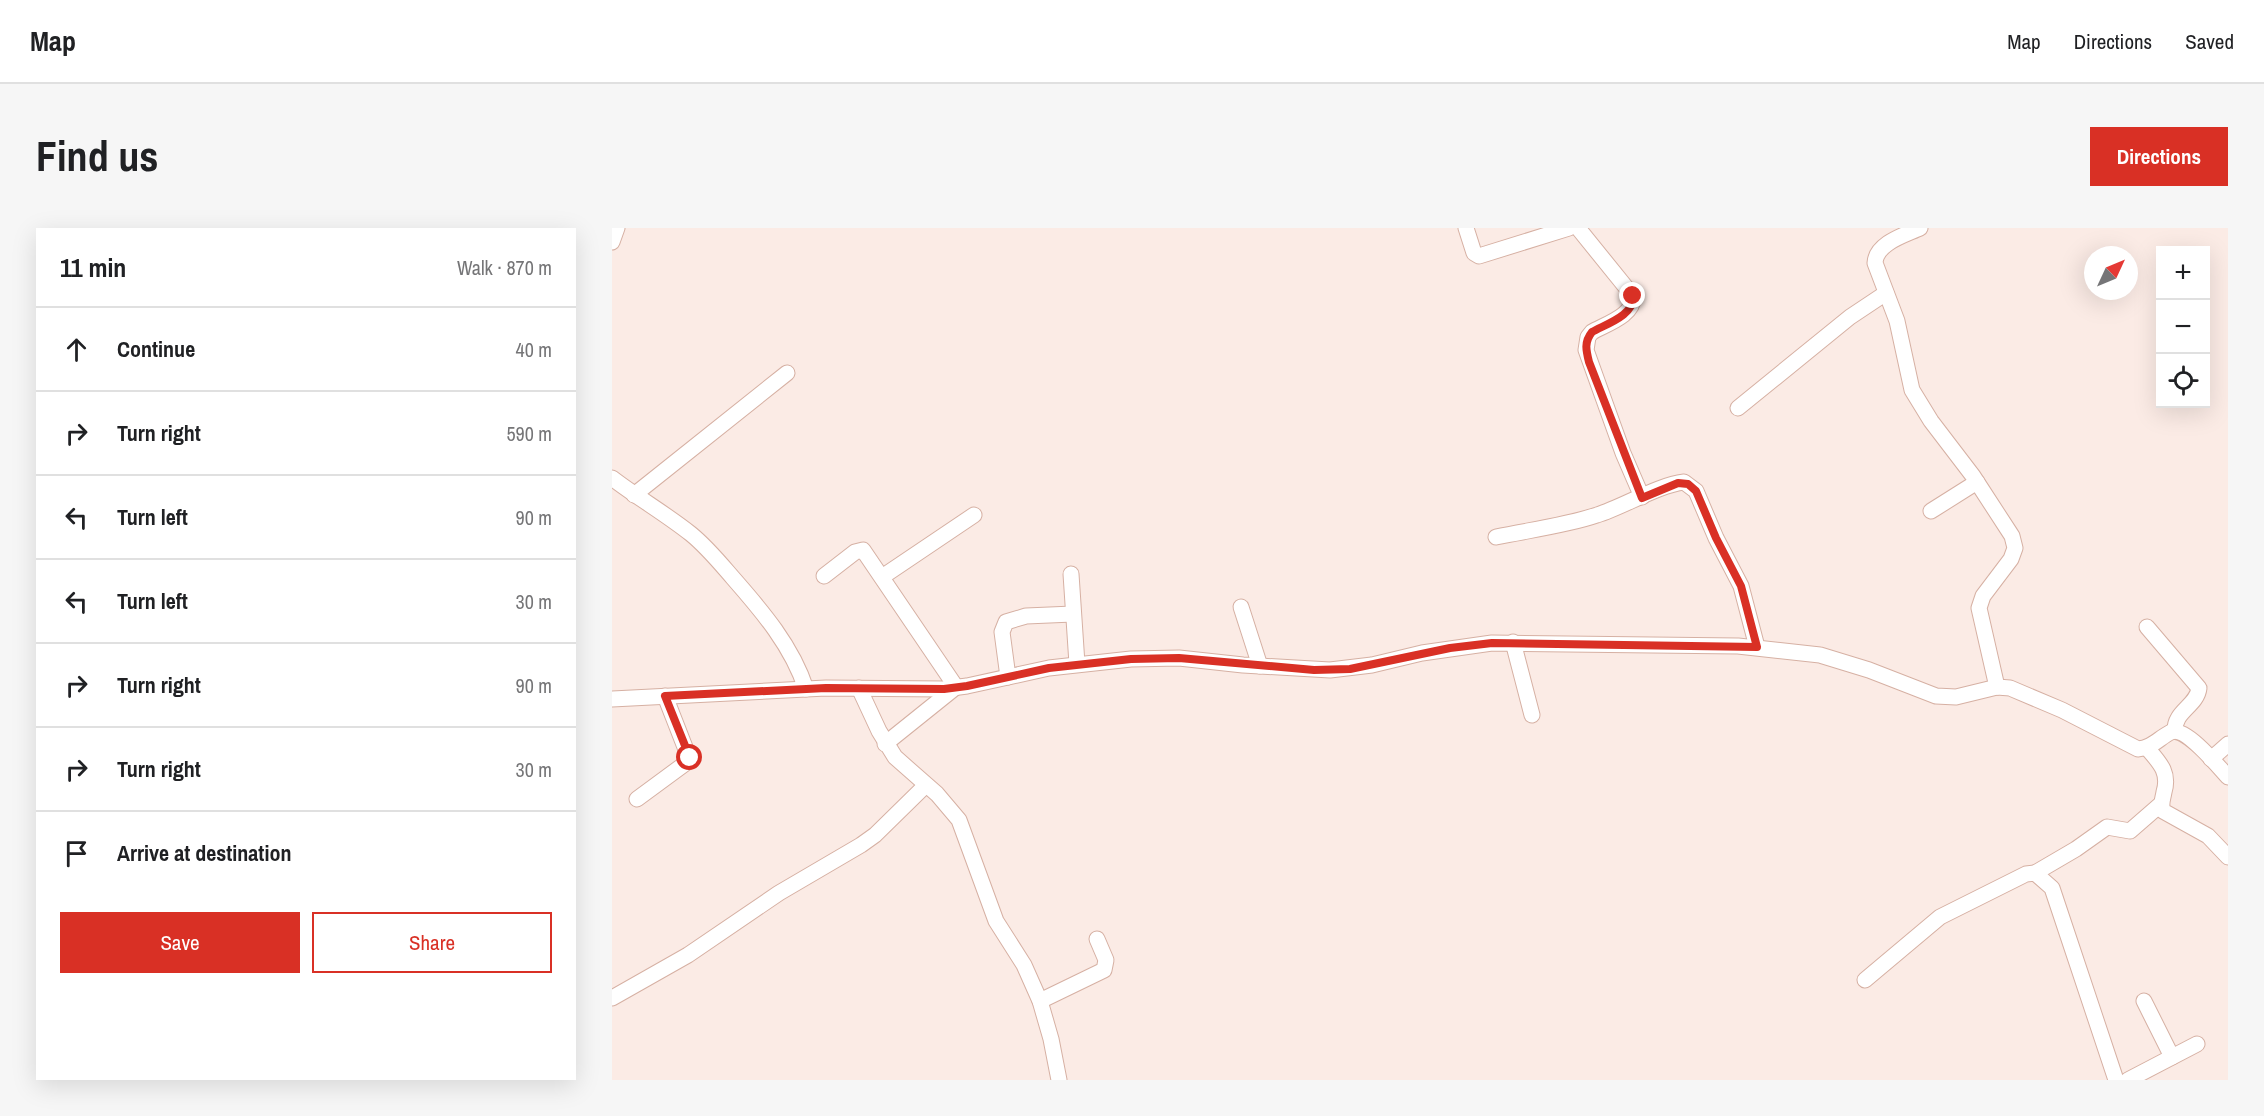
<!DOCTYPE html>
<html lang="en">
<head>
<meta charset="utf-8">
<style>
	body { margin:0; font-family:"Archivo Narrow",sans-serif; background:#f6f6f6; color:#202124 }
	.controls { position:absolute; right:18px; top:18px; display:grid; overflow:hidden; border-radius:0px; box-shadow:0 6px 24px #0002 }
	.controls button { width:54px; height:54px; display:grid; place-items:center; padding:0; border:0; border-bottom:2px solid #e0e0e0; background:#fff; color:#202124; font:30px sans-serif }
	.compass { position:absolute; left:1472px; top:18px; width:54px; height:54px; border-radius:50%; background:#fff; box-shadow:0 6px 24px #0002; rotate:46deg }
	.stop { position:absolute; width:18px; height:18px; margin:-14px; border:4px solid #d93025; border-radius:50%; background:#fff }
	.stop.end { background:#d93025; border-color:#fff; box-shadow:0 2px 6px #0008 }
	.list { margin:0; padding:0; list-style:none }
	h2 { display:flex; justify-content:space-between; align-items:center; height:78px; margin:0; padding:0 24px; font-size:26px }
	h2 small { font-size:20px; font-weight:400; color:#757577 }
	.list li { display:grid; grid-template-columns:39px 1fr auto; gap:18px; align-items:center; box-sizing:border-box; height:84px; padding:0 24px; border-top:2px solid #e0e0e0 }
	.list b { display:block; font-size:22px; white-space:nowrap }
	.list em { font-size:20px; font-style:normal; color:#757577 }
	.actions { display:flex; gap:12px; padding:18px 24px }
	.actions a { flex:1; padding:14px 0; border:2px solid #d93025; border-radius:0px; text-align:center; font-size:21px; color:#d93025 }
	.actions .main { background:#d93025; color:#fff }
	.icon { flex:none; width:33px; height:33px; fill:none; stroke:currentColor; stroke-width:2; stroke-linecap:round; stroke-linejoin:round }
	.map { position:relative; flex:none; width:1616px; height:852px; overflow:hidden; border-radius:0px }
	header { display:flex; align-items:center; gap:36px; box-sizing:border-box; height:84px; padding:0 30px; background:#fff; border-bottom:2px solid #e0e0e0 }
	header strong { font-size:28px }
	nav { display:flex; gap:33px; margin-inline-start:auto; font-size:21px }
	.intro { display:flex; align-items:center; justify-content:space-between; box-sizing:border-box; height:144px; padding:0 36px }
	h1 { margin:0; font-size:42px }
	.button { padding:15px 27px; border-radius:0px; background:#d93025; color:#fff; font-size:21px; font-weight:700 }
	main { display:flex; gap:36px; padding:0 36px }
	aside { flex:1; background:#fff; border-radius:0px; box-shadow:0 6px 24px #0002 }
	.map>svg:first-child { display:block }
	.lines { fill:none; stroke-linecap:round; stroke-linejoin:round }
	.minor-casing { stroke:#d6b0a3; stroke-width:17 }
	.minor { stroke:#fff; stroke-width:15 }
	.route { stroke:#d93025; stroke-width:8 }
</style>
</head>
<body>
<header>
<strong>Map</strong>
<nav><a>Map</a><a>Directions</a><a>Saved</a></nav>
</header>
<div class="intro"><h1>Find us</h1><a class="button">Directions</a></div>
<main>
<aside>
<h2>11 min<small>Walk · 870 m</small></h2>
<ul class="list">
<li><svg class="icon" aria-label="ahead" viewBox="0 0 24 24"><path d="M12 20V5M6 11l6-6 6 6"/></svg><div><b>Continue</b></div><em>40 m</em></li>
<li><svg class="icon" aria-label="right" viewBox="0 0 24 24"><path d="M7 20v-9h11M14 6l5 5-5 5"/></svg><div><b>Turn right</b></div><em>590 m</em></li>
<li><svg class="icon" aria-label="left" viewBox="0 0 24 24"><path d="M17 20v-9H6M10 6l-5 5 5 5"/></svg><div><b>Turn left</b></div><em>90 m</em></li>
<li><svg class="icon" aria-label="left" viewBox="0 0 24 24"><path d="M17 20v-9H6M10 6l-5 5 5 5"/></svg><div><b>Turn left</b></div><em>30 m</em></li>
<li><svg class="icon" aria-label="right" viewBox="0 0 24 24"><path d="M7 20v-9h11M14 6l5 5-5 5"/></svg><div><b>Turn right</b></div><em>90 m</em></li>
<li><svg class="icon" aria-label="right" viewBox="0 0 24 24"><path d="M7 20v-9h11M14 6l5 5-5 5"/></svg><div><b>Turn right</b></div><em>30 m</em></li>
<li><svg class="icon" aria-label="arrive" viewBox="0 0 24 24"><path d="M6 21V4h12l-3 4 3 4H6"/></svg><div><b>Arrive at destination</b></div></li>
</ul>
<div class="actions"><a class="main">Save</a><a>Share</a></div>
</aside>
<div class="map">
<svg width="1616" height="852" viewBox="0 0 1616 852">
	<rect width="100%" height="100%" fill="#fbebe5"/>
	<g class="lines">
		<defs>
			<g id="minor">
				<polyline points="854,0 862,25 867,28 957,0"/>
				<path d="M966,0L1021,68C1023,87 994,96 980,104L976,109L974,122L1011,225L1030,269"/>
				<path d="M1308,0C1293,7 1264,15 1263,35L1285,93L1300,162L1319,193L1361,248L1400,308L1403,320L1399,331L1371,368L1367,380L1385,459"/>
				<polyline points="0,14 5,0"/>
				<polyline points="1126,180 1238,89 1274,65"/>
				<path d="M0,250C26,270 54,286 79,306C95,319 108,335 121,350C150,383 180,418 194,461"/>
				<polyline points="22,267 175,145"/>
				<polyline points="1319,283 1365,254"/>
				<path d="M884,309C917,302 952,298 985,287C1011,279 1046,257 1072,254L1084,263L1104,310L1129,358L1145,419"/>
				<polyline points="459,346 465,436"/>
				<polyline points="212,348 243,324 251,322 344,459 273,516"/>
				<polyline points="270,349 362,287"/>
				<polyline points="629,379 648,438"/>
				<path d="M1535,399L1587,460C1585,478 1562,483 1563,503"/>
				<polyline points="901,414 920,487"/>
				<polyline points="396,449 390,404 394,394 414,388 461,386"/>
				<polyline points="247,460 267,503 283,529 325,566 347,592 384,693 412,737 428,773 439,811 447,852"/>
				<path d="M0,471L214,460L332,461L355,458L437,440L519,431L567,430L631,437L718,442L760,437L810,425L880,415L1126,418L1208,427L1257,442L1324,468L1344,469L1385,459L1398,460L1450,482L1526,521C1540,520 1547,510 1559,504C1573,498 1606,538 1616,549"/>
				<path d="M1535,520C1547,534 1558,544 1552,564C1551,571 1548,576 1551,583L1596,608L1616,629"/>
				<polyline points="1599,531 1616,516"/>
				<polyline points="25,571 78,532 53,468"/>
				<polyline points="1423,645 1464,621 1495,599 1518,603 1549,576"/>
				<polyline points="1253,752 1328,689 1414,646 1423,645 1440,660 1504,852"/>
				<polyline points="0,770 76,727 167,665 249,617 263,607 314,557"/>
				<polyline points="428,773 492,742 494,732 485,711"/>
				<polyline points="1532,773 1560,829"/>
				<polyline points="1516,852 1585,816"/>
			</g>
		</defs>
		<use href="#minor" class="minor-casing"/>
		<use href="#minor" class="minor"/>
	</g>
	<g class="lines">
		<path class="route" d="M78,530L53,468L214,460L332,461L355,458L437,440L519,431L567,430L702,442L738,441L838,420L880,415L1145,419L1129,358L1104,310L1084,263L1076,256L1066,255L1030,270L977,134C974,122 972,114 980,104C994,96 1023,87 1021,68"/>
	</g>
</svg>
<div class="controls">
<button>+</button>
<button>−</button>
<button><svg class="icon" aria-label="locate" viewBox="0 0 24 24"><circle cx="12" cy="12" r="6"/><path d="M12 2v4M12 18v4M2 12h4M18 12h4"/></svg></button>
</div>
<svg class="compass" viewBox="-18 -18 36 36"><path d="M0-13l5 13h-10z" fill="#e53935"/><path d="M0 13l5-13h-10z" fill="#757577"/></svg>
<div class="stop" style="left:78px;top:530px"></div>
<div class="stop end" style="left:1021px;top:68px"></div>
</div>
</main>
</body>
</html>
